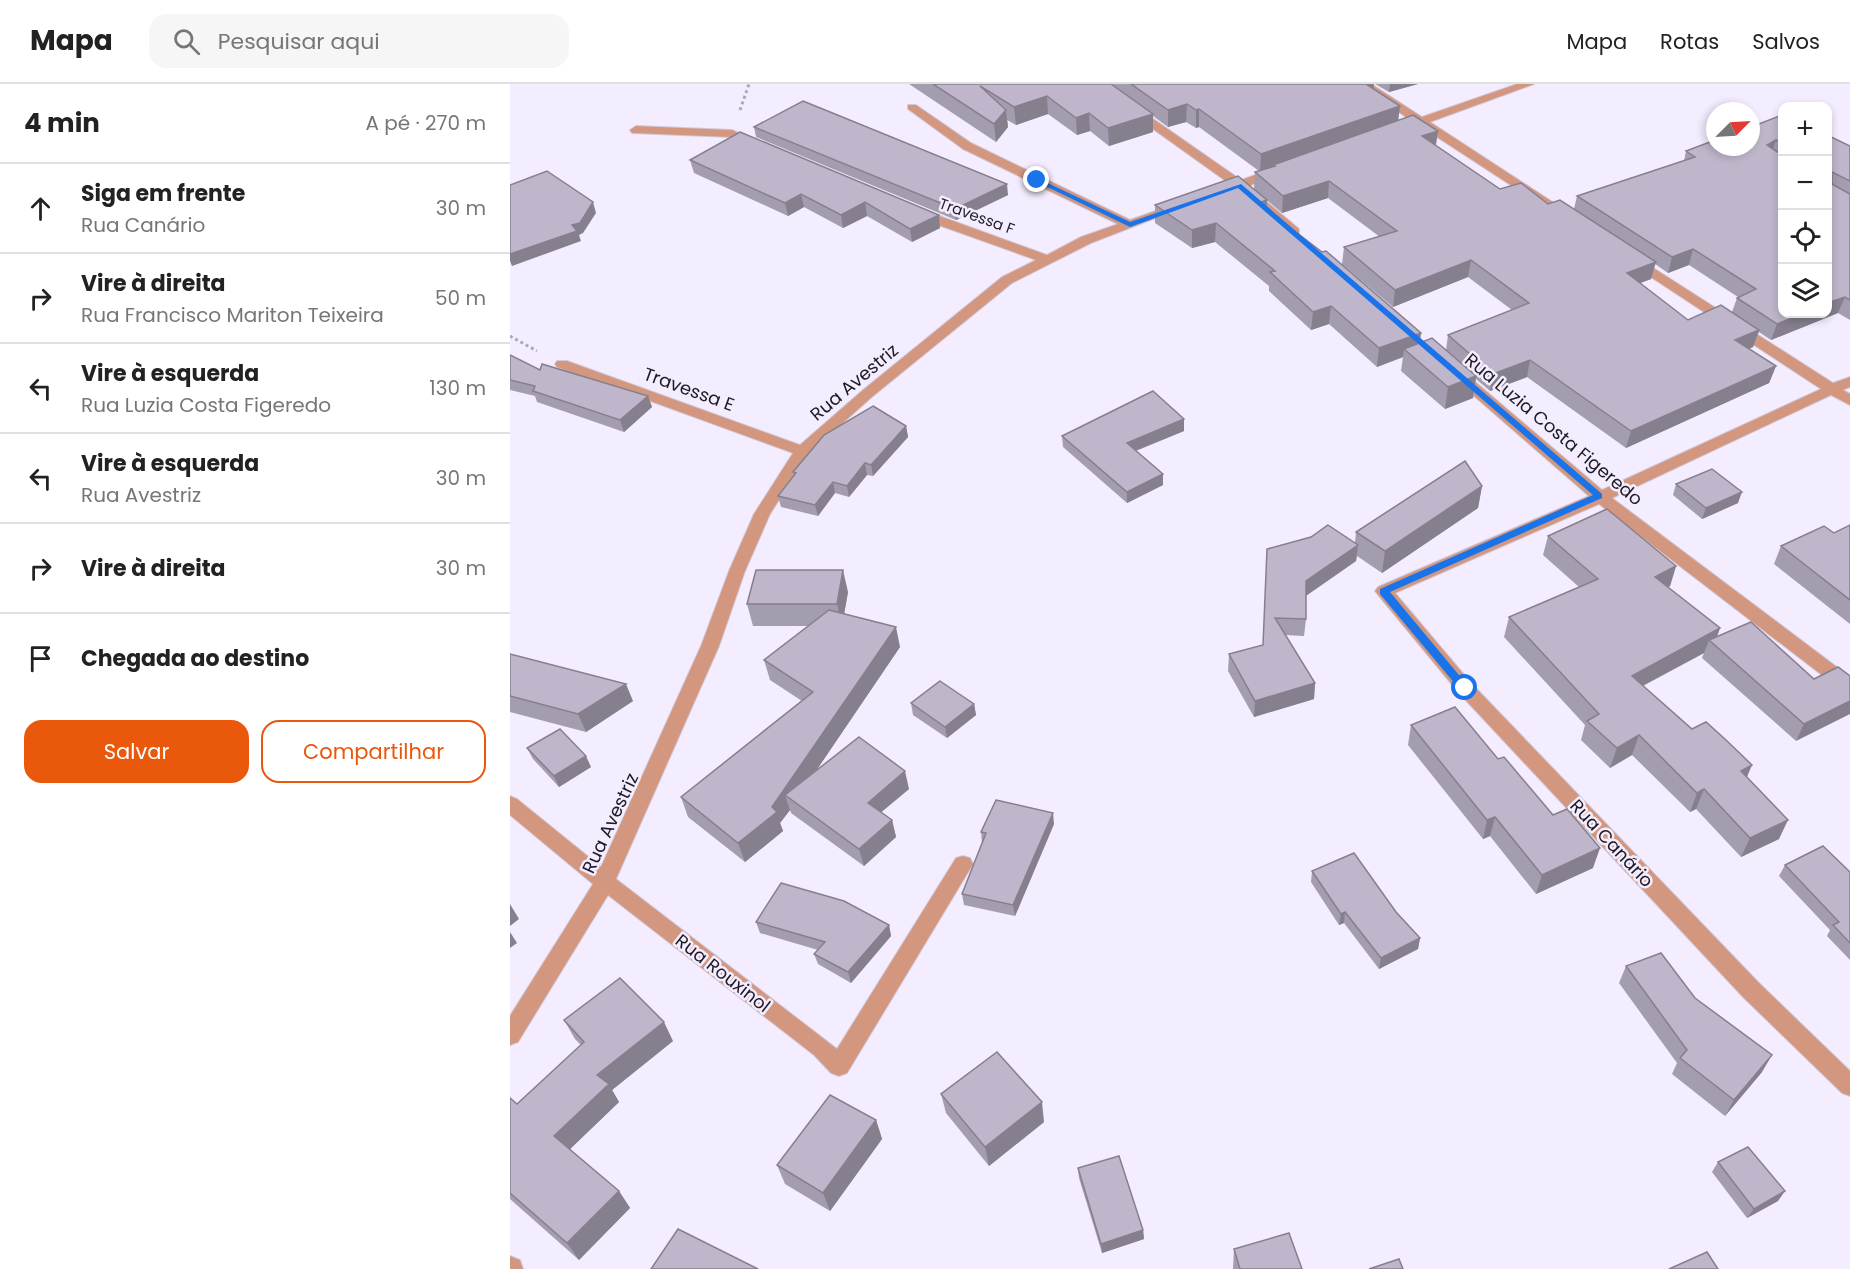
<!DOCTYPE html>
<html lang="pt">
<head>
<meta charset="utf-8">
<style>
	body { margin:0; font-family:Poppins,sans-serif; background:#f6f6f6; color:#222 }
	.controls { position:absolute; right:18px; top:18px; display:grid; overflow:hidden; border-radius:12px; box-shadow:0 3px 9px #0003 }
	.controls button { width:54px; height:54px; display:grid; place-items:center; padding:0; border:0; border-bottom:2px solid #e0e0e0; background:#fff; color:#222; font:30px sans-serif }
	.compass { position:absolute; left:1196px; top:18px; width:54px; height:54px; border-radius:50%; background:#fff; box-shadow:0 3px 9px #0003; rotate:66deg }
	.stop { position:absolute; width:18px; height:18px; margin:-14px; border:4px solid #1a73e8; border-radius:50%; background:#fff }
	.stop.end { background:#1a73e8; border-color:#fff; box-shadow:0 2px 6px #0008 }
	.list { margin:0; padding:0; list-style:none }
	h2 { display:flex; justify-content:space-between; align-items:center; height:78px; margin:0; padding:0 24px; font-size:26px }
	h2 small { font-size:20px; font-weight:400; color:#767676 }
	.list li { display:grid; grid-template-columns:39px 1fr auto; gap:18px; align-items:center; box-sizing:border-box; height:90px; padding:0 24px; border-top:2px solid #e0e0e0 }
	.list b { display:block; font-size:22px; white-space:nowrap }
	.list p { margin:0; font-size:20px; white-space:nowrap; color:#767676 }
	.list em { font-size:20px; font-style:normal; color:#767676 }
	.actions { display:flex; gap:12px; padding:18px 24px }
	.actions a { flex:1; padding:14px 0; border:2px solid #ea580c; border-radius:18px; text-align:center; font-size:21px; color:#ea580c }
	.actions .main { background:#ea580c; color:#fff }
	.icon { flex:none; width:33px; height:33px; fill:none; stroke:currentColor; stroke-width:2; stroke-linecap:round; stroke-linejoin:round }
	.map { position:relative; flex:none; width:1340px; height:1185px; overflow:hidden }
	header { display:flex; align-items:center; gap:36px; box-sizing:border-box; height:84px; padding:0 30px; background:#fff; border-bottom:2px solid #e0e0e0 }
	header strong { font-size:28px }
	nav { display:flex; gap:33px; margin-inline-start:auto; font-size:21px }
	.search { width:420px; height:54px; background:#f6f6f6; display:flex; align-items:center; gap:15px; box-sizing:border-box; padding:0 21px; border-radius:18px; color:#767676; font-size:22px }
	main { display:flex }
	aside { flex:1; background:#fff }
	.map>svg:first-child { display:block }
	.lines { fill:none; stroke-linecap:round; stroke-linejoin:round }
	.street-casing { stroke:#d2cbdc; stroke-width:2 }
	.path { stroke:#ada7b6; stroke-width:3; stroke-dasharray:3 3; stroke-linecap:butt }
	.street { fill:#d3977f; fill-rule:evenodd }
	.wall { fill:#a49daf; fill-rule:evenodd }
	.shaded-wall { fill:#867f8e }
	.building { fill:#bfb6cb; stroke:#867f8e; stroke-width:1.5 }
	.route { fill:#1a73e8 }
	.labels { text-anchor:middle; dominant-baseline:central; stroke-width:5; stroke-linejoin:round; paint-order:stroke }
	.far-street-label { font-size:15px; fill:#1e1b23; stroke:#f4edff }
	.street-label { font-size:18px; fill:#1e1b23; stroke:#f4edff }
</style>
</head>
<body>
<header>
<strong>Mapa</strong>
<div class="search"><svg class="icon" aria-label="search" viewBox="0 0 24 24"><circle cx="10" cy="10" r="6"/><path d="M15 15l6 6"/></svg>Pesquisar aqui</div>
<nav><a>Mapa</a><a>Rotas</a><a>Salvos</a></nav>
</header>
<main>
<aside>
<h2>4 min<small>A pé · 270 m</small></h2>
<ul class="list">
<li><svg class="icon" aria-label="ahead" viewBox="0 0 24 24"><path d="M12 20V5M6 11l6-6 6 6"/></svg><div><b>Siga em frente</b><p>Rua Canário</p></div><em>30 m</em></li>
<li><svg class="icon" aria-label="right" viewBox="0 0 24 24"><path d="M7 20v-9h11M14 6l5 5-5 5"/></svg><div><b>Vire à direita</b><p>Rua Francisco Mariton Teixeira</p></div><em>50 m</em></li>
<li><svg class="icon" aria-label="left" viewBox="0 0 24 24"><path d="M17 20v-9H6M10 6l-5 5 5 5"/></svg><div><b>Vire à esquerda</b><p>Rua Luzia Costa Figeredo</p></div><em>130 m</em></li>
<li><svg class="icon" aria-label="left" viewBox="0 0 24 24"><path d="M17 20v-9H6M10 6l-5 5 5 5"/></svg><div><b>Vire à esquerda</b><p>Rua Avestriz</p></div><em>30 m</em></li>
<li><svg class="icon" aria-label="right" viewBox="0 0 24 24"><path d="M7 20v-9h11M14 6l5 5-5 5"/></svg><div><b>Vire à direita</b></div><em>30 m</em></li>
<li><svg class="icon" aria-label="arrive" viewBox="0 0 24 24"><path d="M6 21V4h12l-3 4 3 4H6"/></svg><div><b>Chegada ao destino</b></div></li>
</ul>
<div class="actions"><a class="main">Salvar</a><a>Compartilhar</a></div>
</aside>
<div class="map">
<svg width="1340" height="1185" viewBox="0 0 1340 1185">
	<rect width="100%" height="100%" fill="#f4edff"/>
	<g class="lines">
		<defs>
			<g id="street">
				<polygon points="580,0 593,0 731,96 762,85 770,85 770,91 738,102 789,145 789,151 779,151 727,106 709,110 709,104 720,100"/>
				<polygon points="847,0 861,0 912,33 1007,0 1024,0 920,38 1064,132 1063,135 1053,135 910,42 885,47 885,43 902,37"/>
				<polygon points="398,21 406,21 461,59 620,136 668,119 674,123 581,159 502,199 363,312 298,370 260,430 235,487 209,562 106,795 327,965 446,774 453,772 460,774 463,780 337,989 329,992 321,989 304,971 98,811 8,958 0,961 0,932 83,800 0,731 0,712 7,715 91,783 191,562 219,487 244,430 283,369 47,283 45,280 47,277 57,277 290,361 353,306 492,193 526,176 403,132 403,126 413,126 537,171 571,153 608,140 453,65 398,25"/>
				<polygon points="126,42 222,46 253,60 247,64 220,53 122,49 120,46"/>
				<polygon points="1123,171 1323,299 1340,293 1340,303 1333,306 1340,310 1340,321 1321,311 1102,414 1340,593 1340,610 1334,608 1089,420 885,509 961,599 1249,899 1340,987 1340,1012 1332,1009 1233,913 949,609 865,507 868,503 1079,412 940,291 938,288 940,285 950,285 1092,406 1311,305 1118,178 1116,175"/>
				<polygon points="0,1172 10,1176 13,1185 0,1185"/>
			</g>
		</defs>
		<use href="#street" class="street-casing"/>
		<g class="path">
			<polyline points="230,26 239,0"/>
			<polyline points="0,252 27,267"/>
		</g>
		<use href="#street" class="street"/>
	</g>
	<g class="wall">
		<path d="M399,0H864V5L889,36L928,47L926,62L990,105L1038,120L1064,125L1067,112L1174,77L1176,67L1272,31V230L1317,51L1340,62V236L1328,229L1261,256L1249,248L1243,263L1239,265L1266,282L1259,299L1116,364L1017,293L980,307L966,295L963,314L935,325L891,287L893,273L867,283L819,240L801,246L759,207V202L705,158L682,164L645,139V121L757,116L756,126L911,249L910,259L936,266L938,251L1002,226L958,193L883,223L832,180L834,163L870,153L818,114L772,129L744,105L745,88L749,87L689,43L686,44L676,38L658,43L643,32V48L599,62L580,47L567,51L538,30L506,41L497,36L498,43L486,58ZM1145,180L1158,189L1179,181L1228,213L1227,214L1222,228L1178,236L1130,199L1141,195Z"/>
		<polygon points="865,0 908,0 879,8"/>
		<polygon points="244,43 498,111 446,136 246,53"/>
		<polygon points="230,48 430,144 402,158 357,132 333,144 294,123 278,132 184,89 180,76"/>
		<polygon points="0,271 30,286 138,312 142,323 114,348 27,318 25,312 0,306"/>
		<polygon points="674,335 674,347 626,367 653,390 653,401 617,419 553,363 552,352"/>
		<polygon points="396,342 398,353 363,392 357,391 339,413 325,409 308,432 271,423 268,412 284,392 283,388"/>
		<polygon points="1166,400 1228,419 1192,435 1163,411"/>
		<polygon points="972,402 968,424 872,489 847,472 846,477 796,512 796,535 794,552 775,551 805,599 804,615 744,633 718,587 719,570 753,561 757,465 845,459 846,448"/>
		<polygon points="1340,441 1340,540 1264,480 1271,462 1324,449"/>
		<polygon points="1038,452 1166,482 1160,502 1158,503 1210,544 1207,552 1304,595 1328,583 1286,657 1192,574 1194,569 1133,602 1237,693 1269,755 1231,773 1186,725 1180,728 1122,671 1100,684 1071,656 1075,641 994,553 999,533 1069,503 1033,471"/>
		<polygon points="338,508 334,530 390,563 305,688 399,705 371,728 382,736 386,753 354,782 281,729 280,726 270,739 273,747 235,778 178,733 171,713 292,617 260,596 254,576 298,542 243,542 237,520"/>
		<polygon points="0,570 123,617 76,648 0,628"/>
		<polygon points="401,619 464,620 466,631 437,654 403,631"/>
		<polygon points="901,641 988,675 1083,784 1026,810 980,752 973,755 898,661"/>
		<polygon points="17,664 81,683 49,703 23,675"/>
		<polygon points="544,740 505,832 454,821 452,810 472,759 471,748"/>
		<polygon points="1275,781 1340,788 1340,876 1317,852 1320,846 1269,792"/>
		<polygon points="802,787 886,828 910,854 908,865 869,885 834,839 829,841 801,798"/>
		<polygon points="246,838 379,841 381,852 341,899 308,880 304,870 308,866 250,849"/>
		<polygon points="1116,882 1185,914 1252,988 1215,1032 1162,990 1167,979 1109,899"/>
		<polygon points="54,936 163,957 102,1006 109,1018 60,1065 109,1107 120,1124 69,1176 0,1115 0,1014 7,1020 71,961 65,955"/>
		<polygon points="431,1010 534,1038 479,1082 436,1029"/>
		<polygon points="366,1036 372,1055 320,1127 275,1100 267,1081"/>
		<polygon points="1208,1078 1268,1117 1237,1134 1202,1088"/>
		<polygon points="568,1084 633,1146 634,1155 592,1169 569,1094"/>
		<polygon points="724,1165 792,1185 723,1185"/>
	</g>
	<g class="shaded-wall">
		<polygon points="854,0 864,0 863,13"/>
		<polygon points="880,0 908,0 879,8"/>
		<polygon points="537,12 538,30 506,41 504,23"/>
		<polygon points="677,20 676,38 658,43 658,26"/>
		<polygon points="890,22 888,39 763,81 763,83 750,88 751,70"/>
		<polygon points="689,25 689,43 686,44 686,26"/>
		<polygon points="496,26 498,43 486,58 484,40"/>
		<polygon points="579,29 580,47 567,51 566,34"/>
		<polygon points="643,30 643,48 599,62 598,44"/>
		<polygon points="928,47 925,63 912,52"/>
		<polygon points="1266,56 1261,71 1257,61"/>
		<polygon points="819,97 818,114 772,129 773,112"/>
		<polygon points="497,100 498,111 446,136 445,125"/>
		<polygon points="291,110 294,123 278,132 275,119"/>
		<polygon points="757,116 756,134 748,119"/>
		<polygon points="83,118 86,129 73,149 69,151 71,157 2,182 0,177 0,170 62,141"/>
		<polygon points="355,118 357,132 333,144 331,131"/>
		<polygon points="429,131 430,144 402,158 400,145"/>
		<polygon points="706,139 705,158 682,164 682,146"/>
		<polygon points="1183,165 1179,181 1158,189 1162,173"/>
		<polygon points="961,176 958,193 883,223 885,206"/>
		<polygon points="1146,178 1141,195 1112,206 1117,189"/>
		<polygon points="1335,213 1328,229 1261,256 1267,240 1292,230 1317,230 1317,219"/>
		<polygon points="821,222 819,240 801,246 803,228"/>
		<polygon points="1249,246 1243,263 1219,273 1225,256"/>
		<polygon points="911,249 908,268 894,265 893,273 867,283 869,264"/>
		<polygon points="1020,276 1017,293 980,307 983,290"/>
		<polygon points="1266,282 1259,299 1116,364 1121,347"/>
		<polygon points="966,292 963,314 935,325 938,303"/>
		<polygon points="138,312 142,323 114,348 110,336"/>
		<polygon points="674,335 674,347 617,370 617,359"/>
		<polygon points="396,342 398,353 363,392 361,381"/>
		<polygon points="355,379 357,391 339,413 337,402"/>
		<polygon points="653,390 653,401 617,419 617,408"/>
		<polygon points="323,398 325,409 308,432 305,421"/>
		<polygon points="972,402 968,424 872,489 875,467"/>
		<polygon points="1232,408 1228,419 1192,435 1196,424"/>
		<polygon points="848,461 846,477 794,513 796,497"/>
		<polygon points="1166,482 1160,502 1139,512 1145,493"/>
		<polygon points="333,486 338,508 332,542 327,520"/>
		<polygon points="386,543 390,563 285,718 275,711 280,726 270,739 273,747 235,778 228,759 262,723"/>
		<polygon points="1210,544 1204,561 1199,556 1194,569 1115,611 1122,592"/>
		<polygon points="805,599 804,615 744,633 745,617"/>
		<polygon points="116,600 123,617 76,648 68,630"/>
		<polygon points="1340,617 1340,630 1286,657 1294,640"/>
		<polygon points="464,620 466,631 437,654 435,643"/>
		<polygon points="1129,651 1122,671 1100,684 1107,664"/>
		<polygon points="76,672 81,683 49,703 44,692"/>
		<polygon points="1242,681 1234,700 1231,687"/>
		<polygon points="395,687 399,705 362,736 358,719"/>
		<polygon points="1194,705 1186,725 1180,728 1187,709"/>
		<polygon points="543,729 544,740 505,832 503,821"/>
		<polygon points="985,733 980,752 973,755 977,736"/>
		<polygon points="382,736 386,753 354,782 349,765"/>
		<polygon points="1278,736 1269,755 1231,773 1240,754"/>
		<polygon points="1090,764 1083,784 1026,810 1032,791"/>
		<polygon points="0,820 9,835 0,842"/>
		<polygon points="835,828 834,839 829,841 831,830"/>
		<polygon points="379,841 381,852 341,899 338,888"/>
		<polygon points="0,848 7,859 0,864"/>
		<polygon points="910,854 908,865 869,885 871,874"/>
		<polygon points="154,938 163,957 102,1006 109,1018 56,1069 44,1052 87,991"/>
		<polygon points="1262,971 1252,988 1215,1032 1224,1016"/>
		<polygon points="532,1018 534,1038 479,1082 475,1063"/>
		<polygon points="366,1036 372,1055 320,1127 313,1109"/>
		<polygon points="109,1107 120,1124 69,1176 57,1159"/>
		<polygon points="1275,1107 1268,1117 1237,1134 1244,1125"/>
		<polygon points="633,1146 634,1155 592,1169 591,1160"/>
	</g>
	<g class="building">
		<polygon points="423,0 601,0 643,30 598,44 579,29 566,34 537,12 504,23 470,2 496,26 484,40"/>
		<polygon points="621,0 856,0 890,22 751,70 689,25 686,26 677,20 658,26"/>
		<polygon points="293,17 497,100 445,125 244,43"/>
		<polygon points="903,31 928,47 912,52 990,105 1011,99 1038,120 1050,116 1146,178 1117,189 1178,236 1211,221 1249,246 1225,256 1266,282 1121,347 1020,276 983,290 938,251 1019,219 961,176 885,206 834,163 887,147 819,97 773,112 745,88 765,82 763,81"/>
		<polygon points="1272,31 1272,60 1266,56 1257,61 1272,71 1272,230 1292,230 1267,240 1227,214 1246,205 1183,165 1162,173 1067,112 1185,73 1176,67 1205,56 1205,63 1241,63 1241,43"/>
		<polygon points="230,48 429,131 400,145 355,118 331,131 291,110 275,119 180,76"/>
		<polygon points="1317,51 1340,62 1340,97 1322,88 1322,100 1340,110 1340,216 1335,213 1317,219"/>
		<polygon points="37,87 83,118 70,139 62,141 67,147 0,170 0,101"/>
		<polygon points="728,92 757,116 748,119 812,168 816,167 911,249 869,264 821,222 803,228 760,188 765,187 706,139 682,146 645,121"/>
		<polygon points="922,254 966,292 938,303 894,265"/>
		<polygon points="0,271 30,286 32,280 138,312 110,336 23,307 25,302 0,296"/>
		<polygon points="643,307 674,335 617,359 653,390 617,408 552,352"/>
		<polygon points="363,322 396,342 361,381 355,379 337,402 323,398 305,421 268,412 286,389 283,388 314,351"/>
		<polygon points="955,377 972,402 875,467 846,448"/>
		<polygon points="1202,385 1232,408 1196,424 1166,400"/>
		<polygon points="1097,425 1166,482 1145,493 1210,544 1122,592 1182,645 1196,638 1216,656 1242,681 1231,687 1278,736 1240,754 1194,705 1187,709 1129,651 1107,664 1077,637 1089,630 999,533 1088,495 1038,452"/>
		<polygon points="818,441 848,461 796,497 796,535 765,534 805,599 745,617 719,570 753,561 757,465 801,453"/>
		<polygon points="1340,441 1340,516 1271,462 1314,442 1324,449"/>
		<polygon points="246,486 333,486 327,520 237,520"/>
		<polygon points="319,526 386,543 262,723 267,728 228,759 171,713 303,608 254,576"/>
		<polygon points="1241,538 1304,595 1328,583 1340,592 1340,617 1294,640 1199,556"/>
		<polygon points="0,570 116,600 68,630 0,612"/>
		<polygon points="430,597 464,620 435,643 401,619"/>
		<polygon points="945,623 988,675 994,673 1043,731 1057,725 1090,764 1032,791 985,733 977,736 901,641"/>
		<polygon points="50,645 76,672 44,692 17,664"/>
		<polygon points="349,653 395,687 358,719 382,736 349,765 275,711"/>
		<polygon points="486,716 543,729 503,821 452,810 476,749 471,748"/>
		<polygon points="1313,762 1340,788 1340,859 1323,841 1329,838 1275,781"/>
		<polygon points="844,769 886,828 910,854 871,874 835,828 831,830 802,787"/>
		<polygon points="271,799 334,817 379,841 338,888 304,870 315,858 246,838"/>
		<polygon points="1151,869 1185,914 1262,971 1224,1016 1170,974 1177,966 1116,882"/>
		<polygon points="110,894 154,938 87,991 99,1000 44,1052 109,1107 57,1159 0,1109 0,1014 7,1020 74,958 54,936"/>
		<polygon points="487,968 532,1018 475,1063 431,1010"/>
		<polygon points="320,1011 366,1036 313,1109 267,1081"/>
		<polygon points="1238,1063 1275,1107 1244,1125 1208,1078"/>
		<polygon points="609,1072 633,1146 591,1160 568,1084"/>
		<polygon points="168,1145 248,1185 141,1185"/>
		<polygon points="779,1149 792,1185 730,1185 724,1165"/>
		<polygon points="1197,1168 1208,1185 1159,1185"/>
		<polygon points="889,1175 893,1185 859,1185"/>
	</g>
	<polygon class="route" points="527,94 620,138 731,100 1092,410 1092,414 880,508 958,602 958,607 951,607 870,510 870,505 1083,411 728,104 620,143 525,97"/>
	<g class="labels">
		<g class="far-street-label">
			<text transform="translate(467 132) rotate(20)">Travessa F</text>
		</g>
		<g class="street-label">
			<text transform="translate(344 298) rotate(-40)">Rua Avestriz</text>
			<text transform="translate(179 305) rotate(20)">Travessa E</text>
			<text transform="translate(1044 345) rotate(40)">Rua Luzia Costa Figeredo</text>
			<text transform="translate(100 739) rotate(-65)">Rua Avestriz</text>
			<text transform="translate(1102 759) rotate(47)">Rua Canário</text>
			<text transform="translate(213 889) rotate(38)">Rua Rouxinol</text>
		</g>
	</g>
</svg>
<div class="controls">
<button>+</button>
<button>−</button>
<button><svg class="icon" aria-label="locate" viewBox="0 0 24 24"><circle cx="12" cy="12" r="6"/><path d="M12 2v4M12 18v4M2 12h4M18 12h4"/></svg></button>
<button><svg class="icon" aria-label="layers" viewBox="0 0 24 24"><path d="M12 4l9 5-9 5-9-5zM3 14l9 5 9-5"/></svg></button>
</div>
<svg class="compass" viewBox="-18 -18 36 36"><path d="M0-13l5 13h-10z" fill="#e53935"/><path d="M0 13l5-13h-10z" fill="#767676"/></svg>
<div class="stop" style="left:955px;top:604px"></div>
<div class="stop end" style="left:527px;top:96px"></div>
</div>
</main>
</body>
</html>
